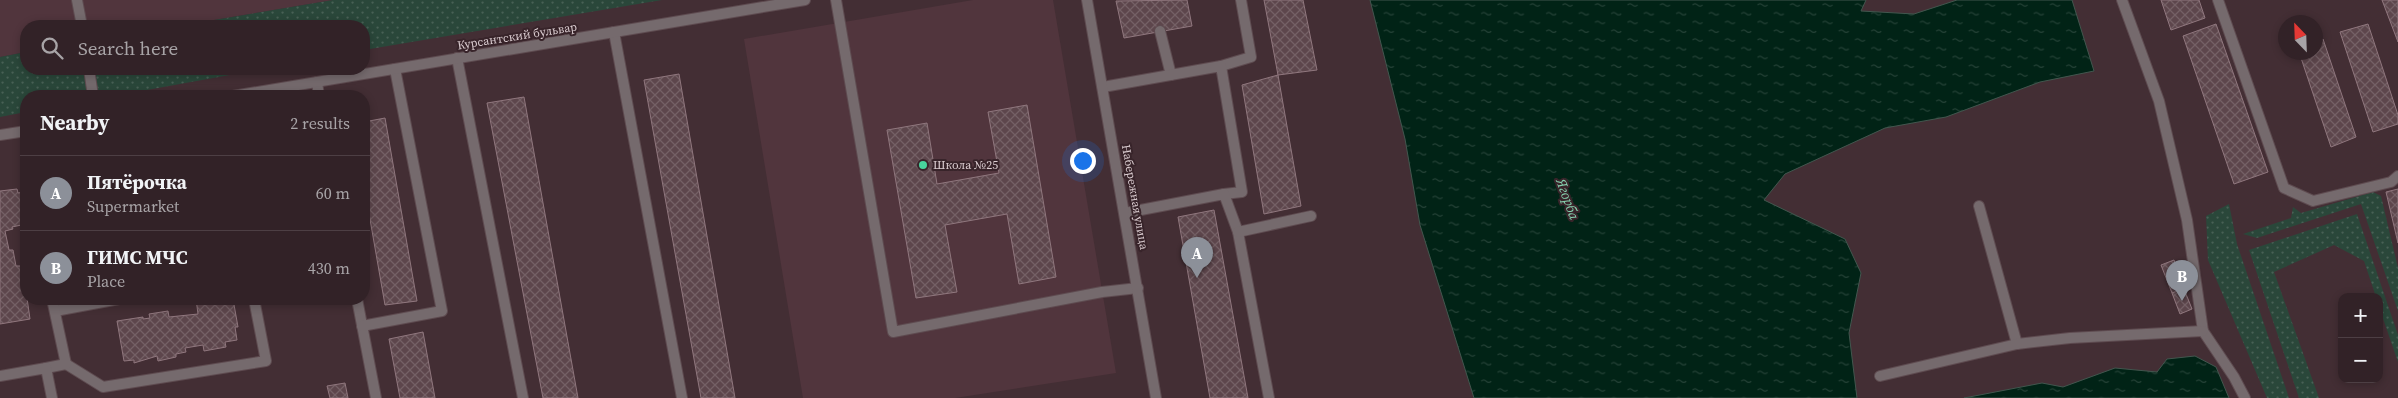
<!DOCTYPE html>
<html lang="en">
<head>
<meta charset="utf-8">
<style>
	body { margin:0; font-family:"Source Serif 4",serif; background:#3a2a2f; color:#f1f3f6 }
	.controls { position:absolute; right:15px; bottom:15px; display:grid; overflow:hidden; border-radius:10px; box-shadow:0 2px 8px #0003 }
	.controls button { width:45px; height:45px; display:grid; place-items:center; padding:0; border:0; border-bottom:1px solid #4d3f44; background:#322227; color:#f1f3f6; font:25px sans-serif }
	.compass { position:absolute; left:2278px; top:15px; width:45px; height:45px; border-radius:50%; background:#322227; box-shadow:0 2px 8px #0003; rotate:337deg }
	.you { position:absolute; left:1082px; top:160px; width:18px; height:18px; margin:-12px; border:4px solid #fff; border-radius:50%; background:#1a73e8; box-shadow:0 0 0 8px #1a73e833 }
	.badge { display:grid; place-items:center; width:32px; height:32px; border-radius:50%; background:#8c9099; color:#fff; font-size:16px; font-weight:700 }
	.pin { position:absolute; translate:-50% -41px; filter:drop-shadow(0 1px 2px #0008) }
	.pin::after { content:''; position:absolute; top:26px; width:18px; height:15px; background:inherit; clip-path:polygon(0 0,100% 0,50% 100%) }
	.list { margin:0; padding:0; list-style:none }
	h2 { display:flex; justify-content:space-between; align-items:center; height:65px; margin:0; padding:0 20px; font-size:21px }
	h2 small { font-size:16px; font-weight:400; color:#a8a4a7 }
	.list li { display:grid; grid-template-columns:32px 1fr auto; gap:15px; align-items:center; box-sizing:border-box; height:75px; padding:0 20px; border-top:1px solid #4d3f44 }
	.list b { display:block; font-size:19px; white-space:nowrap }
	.list p { margin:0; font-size:16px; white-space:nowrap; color:#a8a4a7 }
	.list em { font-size:16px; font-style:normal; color:#a8a4a7 }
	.icon { flex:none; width:28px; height:28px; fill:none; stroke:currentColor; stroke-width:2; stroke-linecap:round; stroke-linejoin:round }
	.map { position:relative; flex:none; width:2398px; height:398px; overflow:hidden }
	.search { position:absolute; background:#322227; box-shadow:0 2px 8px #0003; left:20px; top:20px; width:350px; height:55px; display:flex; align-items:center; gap:12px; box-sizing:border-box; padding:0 18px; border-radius:20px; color:#a8a4a7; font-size:19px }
	.panel { position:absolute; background:#322227; box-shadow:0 2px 8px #0003; left:20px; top:90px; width:350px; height:215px; border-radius:20px }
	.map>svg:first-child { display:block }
	.built { fill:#51353d }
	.green { fill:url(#green-dots) }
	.water { fill:url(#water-ripples); stroke:#42564e }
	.building { fill:url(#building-cross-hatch); stroke:#90777e }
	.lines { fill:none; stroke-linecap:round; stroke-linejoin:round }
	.lane-casing { stroke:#5e4b50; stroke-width:12 }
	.street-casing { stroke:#5e4b50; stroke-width:12 }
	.lane { stroke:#756a6d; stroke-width:10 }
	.street { stroke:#756a6d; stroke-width:10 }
	.poi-dot { fill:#48d49d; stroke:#38242a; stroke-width:2 }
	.labels { text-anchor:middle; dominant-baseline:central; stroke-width:4; stroke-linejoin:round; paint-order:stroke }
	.street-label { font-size:12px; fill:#dbcdd1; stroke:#38242a }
	.poi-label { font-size:12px; fill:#dbcdd1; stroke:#38242a; text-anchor:start }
	.water-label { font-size:14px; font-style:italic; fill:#86d1ae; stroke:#38242a }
</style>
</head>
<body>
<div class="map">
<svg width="2398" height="398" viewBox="0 0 2398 398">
	<defs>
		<pattern id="green-dots" width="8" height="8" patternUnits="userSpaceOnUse" patternTransform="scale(1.25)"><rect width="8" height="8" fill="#2a473a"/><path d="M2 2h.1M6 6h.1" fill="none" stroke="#486055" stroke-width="1.8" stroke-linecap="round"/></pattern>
		<pattern id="water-ripples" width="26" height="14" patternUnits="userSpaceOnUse" patternTransform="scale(1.25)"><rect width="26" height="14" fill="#012316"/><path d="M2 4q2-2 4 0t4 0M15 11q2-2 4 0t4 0" fill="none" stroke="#254237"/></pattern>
		<pattern id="building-cross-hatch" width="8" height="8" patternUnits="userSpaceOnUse" patternTransform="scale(1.25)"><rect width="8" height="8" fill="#5d464c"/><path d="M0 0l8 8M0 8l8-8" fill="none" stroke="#746065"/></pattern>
	</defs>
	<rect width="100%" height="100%" fill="#432e34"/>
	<g class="built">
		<polygon points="0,0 333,0 178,26 26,26 26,52 0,57"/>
		<polygon points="973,0 1053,0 1116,373 955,398 803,398 744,39"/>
	</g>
	<g class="green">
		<polygon points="333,0 662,0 364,50 364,26 178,26"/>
		<polygon points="26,52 26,69 263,69 114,96 26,96 26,112 0,117 0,57"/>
		<polygon points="2373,192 2381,196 2398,268 2398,311 2361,204 2257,238 2243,234 2291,218 2293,207 2301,213"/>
		<polygon points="2229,204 2237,244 2289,398 2267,398 2208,260 2206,216"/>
		<polygon points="2357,214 2398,335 2398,362 2379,307 2379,297 2376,297 2364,261 2334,245 2274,272 2319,398 2299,398 2249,250"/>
	</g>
	<g class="water">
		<polygon points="1370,0 1866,0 1861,11 1914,14 1957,0 2072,0 2094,71 2040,82 1946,117 1885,128 1785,174 1764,200 1845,239 1861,273 1849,333 1857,398 1474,398 1420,225 1405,139"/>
		<polygon points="2195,356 2216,367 2229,398 1964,398 2042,383 2063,387 2115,368 2157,372 2167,359"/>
	</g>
	<g class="building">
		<polygon points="1187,0 1192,26 1124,38 1116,1"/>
		<polygon points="1264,0 1303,0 1317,70 1278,75"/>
		<polygon points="2161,0 2199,0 2205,18 2171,30"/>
		<polygon points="2382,0 2398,0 2398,42"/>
		<polygon points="2216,24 2268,172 2234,184 2183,36"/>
		<polygon points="2368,24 2398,115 2398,124 2373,132 2340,32"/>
		<polygon points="2323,39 2356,137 2331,147 2299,52 2316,52 2316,42"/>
		<polygon points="679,74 735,398 701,398 644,80"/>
		<polygon points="1278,75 1301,206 1264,214 1242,85"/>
		<polygon points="524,97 578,398 543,398 487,103"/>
		<polygon points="1027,105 1056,277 1019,284 1007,214 945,225 957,292 916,298 887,130 927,123 937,184 999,173 988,112"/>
		<polygon points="385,118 417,301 385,305 364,185 364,122"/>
		<polygon points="17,189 18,193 26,192 26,224 12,227 13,229 5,231 9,250 13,250 16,266 21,266 24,286 22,286 22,292 26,291 30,319 0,324 0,191"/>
		<polygon points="2398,189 2398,243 2386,192"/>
		<polygon points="1214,210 1248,398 1210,398 1178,217"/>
		<polygon points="2174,260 2184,289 2172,293 2161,265"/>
		<polygon points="2184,289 2192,309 2180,314 2172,293"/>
		<polygon points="196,299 233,299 238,327 235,327 237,340 225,342 226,347 204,351 203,345 185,348 186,352 176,354 176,357 158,361 157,356 134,363 134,360 124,361 117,321 143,317 143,319 150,318 149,314 168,311 169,317 198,314"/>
		<polygon points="423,332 435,398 400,398 389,339"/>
		<polygon points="345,383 348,398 330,398 327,386"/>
	</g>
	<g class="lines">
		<defs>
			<g id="lane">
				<polyline points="77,0 82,26"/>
				<polyline points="836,0 893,332 1102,292 1138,288"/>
				<polyline points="2122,0 2159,101 2187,220 2203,331 2234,377 2245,398"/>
				<polyline points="2218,0 2284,188 2313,201 2391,182 2398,176"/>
				<polyline points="1160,31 1171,75"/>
				<polyline points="614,32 682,398"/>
				<polyline points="457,58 523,398"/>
				<polyline points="1221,66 1251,57 1241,0"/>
				<polyline points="89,69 93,96"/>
				<polyline points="317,82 319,96"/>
				<polyline points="1103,87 1221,66 1242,192 1224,194"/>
				<polyline points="1979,206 2017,344"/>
				<polyline points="1125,213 1224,194 1238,232 1269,398"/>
				<polyline points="1238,232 1311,216"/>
				<polyline points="357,299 376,398"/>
				<polyline points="55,311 119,299"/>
				<polyline points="362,326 442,311 395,69"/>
				<polyline points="66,364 103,387 266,361 254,299"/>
				<polyline points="46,368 66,364 52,299"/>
				<polyline points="0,376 46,368 52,398"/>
				<polyline points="1880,376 2017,344 2070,338 2203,331"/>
			</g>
			<g id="street">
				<polyline points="1087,0 1156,398"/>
				<polyline points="233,96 805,0"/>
				<polyline points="0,135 26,131"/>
			</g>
		</defs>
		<use href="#lane" class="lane-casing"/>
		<use href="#street" class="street-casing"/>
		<use href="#lane" class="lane"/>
		<use href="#street" class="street"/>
	</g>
	<circle class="poi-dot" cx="923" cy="165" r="5"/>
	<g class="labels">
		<g class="street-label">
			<text transform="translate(517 36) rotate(-9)">Курсантский бульвар</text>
			<text transform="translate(1135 197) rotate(80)">Набережная улица</text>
		</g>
		<g class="poi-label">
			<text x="933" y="165">Школа №25</text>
		</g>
		<g class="water-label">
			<text transform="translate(1568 199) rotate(70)">Ягорба</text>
		</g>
	</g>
</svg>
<div class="controls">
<button>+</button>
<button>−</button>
</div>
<svg class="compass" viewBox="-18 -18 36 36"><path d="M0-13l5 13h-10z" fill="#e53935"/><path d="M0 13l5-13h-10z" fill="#a8a4a7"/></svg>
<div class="you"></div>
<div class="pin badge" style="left:1197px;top:278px">A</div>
<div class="pin badge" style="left:2182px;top:301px">B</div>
<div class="search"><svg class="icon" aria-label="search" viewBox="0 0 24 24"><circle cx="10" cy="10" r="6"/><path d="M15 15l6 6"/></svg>Search here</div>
<section class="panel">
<h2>Nearby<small>2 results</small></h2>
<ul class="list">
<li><span class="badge">A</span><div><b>Пятёрочка</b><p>Supermarket</p></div><em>60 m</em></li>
<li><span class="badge">B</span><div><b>ГИМС МЧС</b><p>Place</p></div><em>430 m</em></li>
</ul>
</section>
</div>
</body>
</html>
